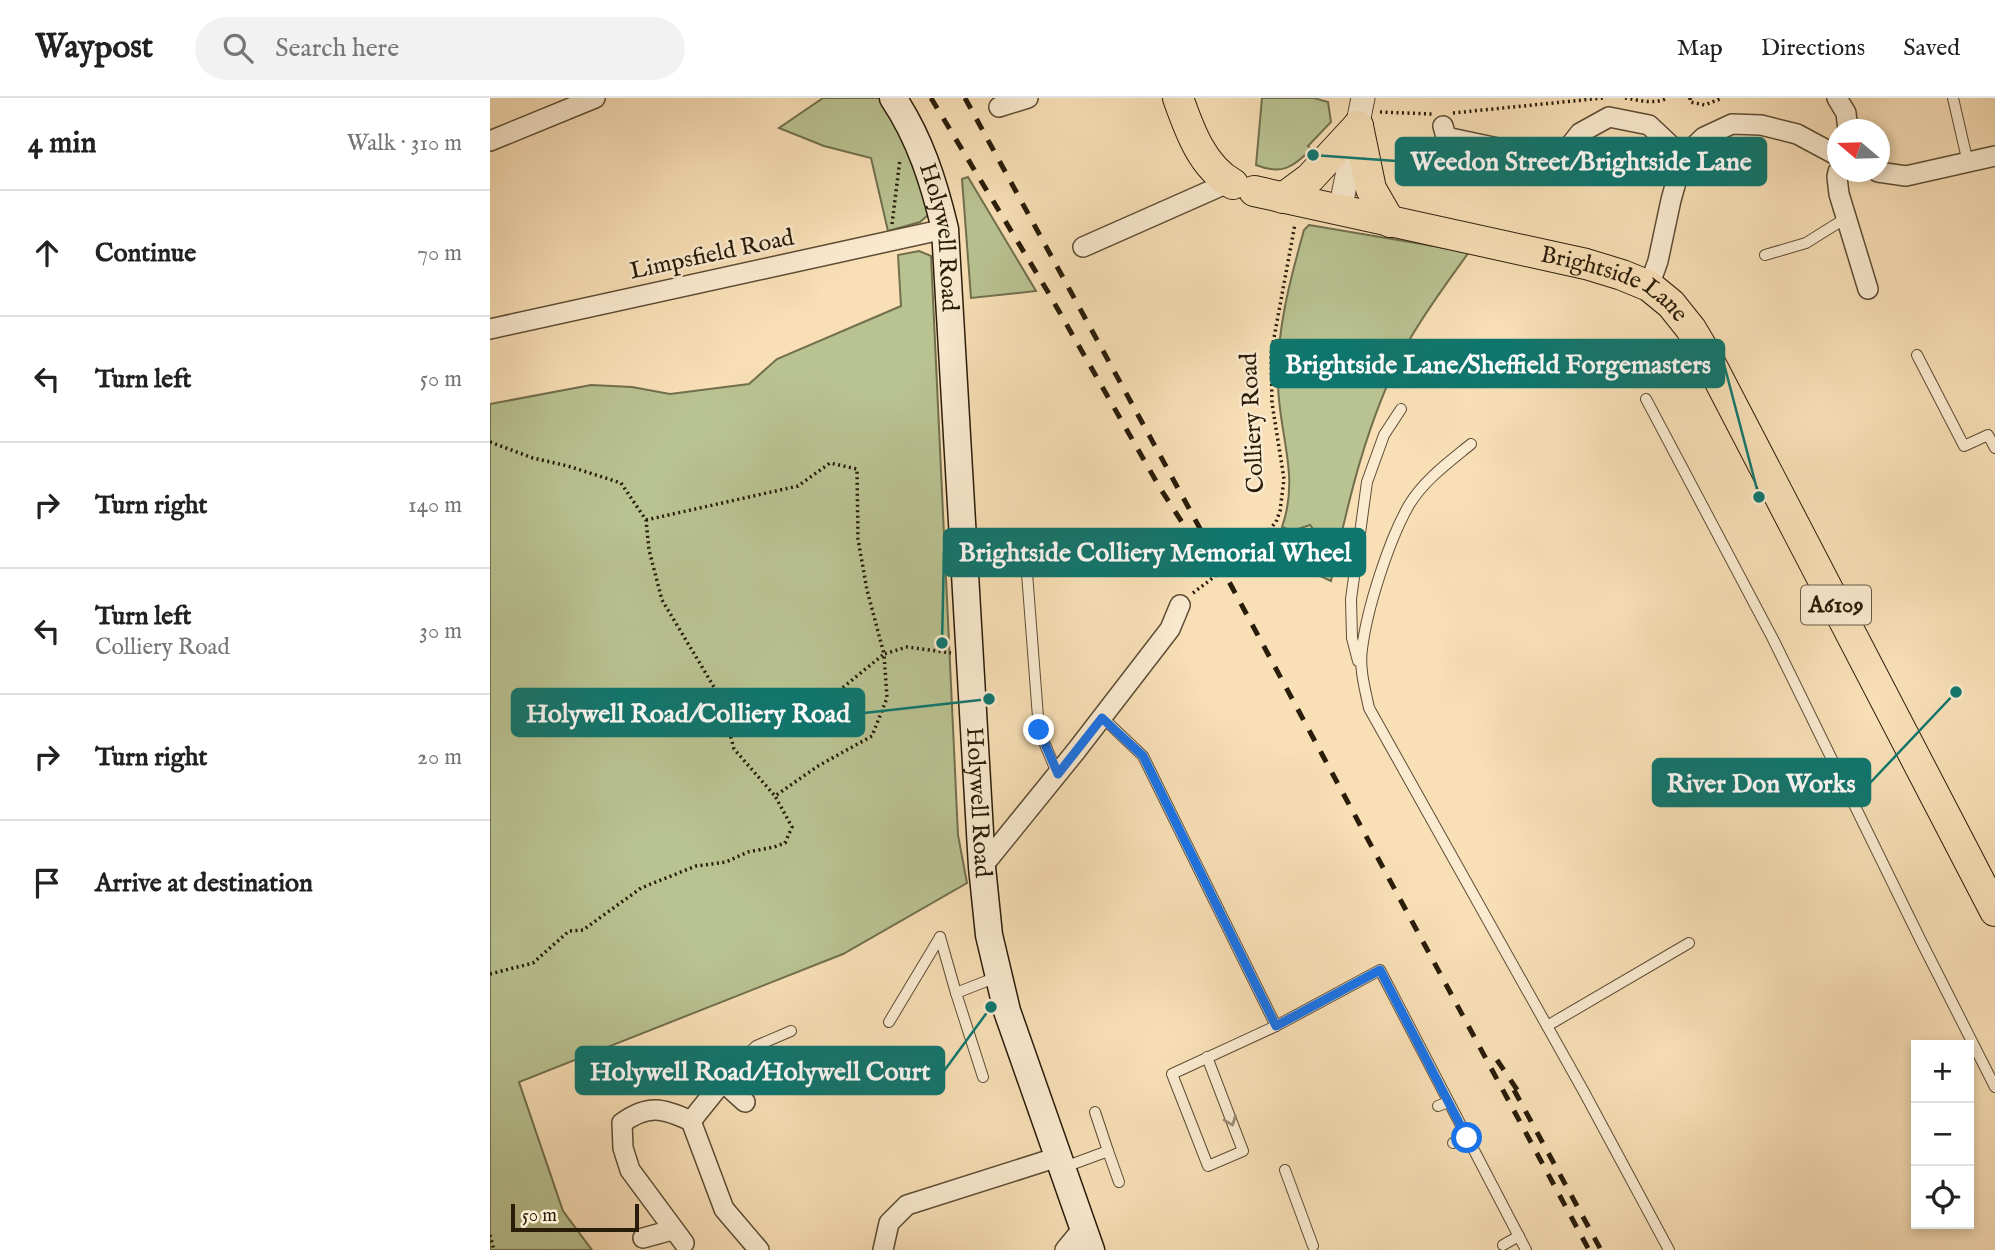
<!DOCTYPE html>
<html lang="en">
<head>
<meta charset="utf-8">
<style>
	body { margin:0; font-family:"IM FELL English",serif; background:#f2f2f2; color:#222 }
	.controls { position:absolute; right:21px; bottom:21px; display:grid; overflow:hidden; border-radius:0px; box-shadow:0 4px 10px #0003 }
	.controls button { width:63px; height:63px; display:grid; place-items:center; padding:0; border:0; border-bottom:2px solid #e0e0e0; background:#fff; color:#222; font:35px sans-serif }
	.compass { position:absolute; left:1337px; top:21px; width:63px; height:63px; border-radius:50%; background:#fff; box-shadow:0 4px 10px #0003; rotate:289deg }
	.scale { position:absolute; left:21px; bottom:18px; width:128px; box-sizing:border-box; padding-left:7px; border:4px solid #291c09; border-top:0; font-size:19px; line-height:24px; white-space:nowrap; color:#291c09; -webkit-text-stroke:5px #faead0; paint-order:stroke }
	.stop { position:absolute; width:21px; height:21px; margin:-16px; border:5px solid #1a73e8; border-radius:50%; background:#fff }
	.stop.end { background:#1a73e8; border-color:#fff; box-shadow:0 2px 7px #0008 }
	.list { margin:0; padding:0; list-style:none }
	h2 { display:flex; justify-content:space-between; align-items:center; height:91px; margin:0; padding:0 28px; font-size:30px }
	h2 small { font-size:23px; font-weight:400; color:#767676 }
	.list li { display:grid; grid-template-columns:46px 1fr auto; gap:21px; align-items:center; box-sizing:border-box; height:126px; padding:0 28px; border-top:2px solid #e0e0e0 }
	.list b { display:block; font-size:26px; white-space:nowrap }
	.list p { margin:0; font-size:23px; white-space:nowrap; color:#767676 }
	.list em { font-size:23px; font-style:normal; color:#767676 }
	.icon { flex:none; width:38px; height:38px; fill:none; stroke:currentColor; stroke-width:2; stroke-linecap:round; stroke-linejoin:round }
	.map { position:relative; flex:none; width:1505px; height:1152px; overflow:hidden }
	header { display:flex; align-items:center; gap:42px; box-sizing:border-box; height:98px; padding:0 35px; background:#fff; border-bottom:2px solid #e0e0e0 }
	header strong { font-size:33px }
	nav { display:flex; gap:38px; margin-inline-start:auto; font-size:24px }
	.search { width:490px; height:63px; background:#f2f2f2; display:flex; align-items:center; gap:18px; box-sizing:border-box; padding:0 24px; border-radius:38px; color:#767676; font-size:26px }
	main { display:flex }
	aside { flex:1; background:#fff }
	.map>svg:first-child { display:block }
	.green { fill:#b9c291; stroke:#716f4d; stroke-width:2 }
	.lines { fill:none; stroke-linecap:round; stroke-linejoin:round }
	.service-casing { stroke:#5d4d34; stroke-width:12 }
	.minor-casing { stroke:#5d4d34; stroke-width:22 }
	.tertiary-casing { stroke:#5d4d34; stroke-width:25 }
	.secondary-casing { stroke:#291c09; stroke-width:29 }
	.primary-casing { stroke:#291c09; stroke-width:32 }
	.path { stroke:#291c09; stroke-width:3.5; stroke-dasharray:2 3.5; stroke-linecap:butt }
	.service { stroke:#faead0; stroke-width:10 }
	.minor { stroke:#faead0; stroke-width:19 }
	.tertiary { stroke:#faead0; stroke-width:23 }
	.secondary { stroke:#faead0; stroke-width:26 }
	.primary { stroke:#f8dfb6; stroke-width:30 }
	.rail { stroke:#291c09; stroke-width:5; stroke-dasharray:12 12; stroke-linecap:butt }
	.oneway { stroke:#9c8d76 }
	.route { stroke:#1a73e8; stroke-width:9 }
	.labels { text-anchor:middle; dominant-baseline:central; stroke-width:5; stroke-linejoin:round; paint-order:stroke }
	.shield { fill:#faead0; stroke:#685a45; stroke-width:2 }
	.shield-label { font-size:23px; font-weight:bold; fill:#291c09 }
	.street-label { font-size:24px; fill:#291c09; stroke:#faead0 }
	.leader { fill:none; stroke:#0f766e; stroke-width:2.5 }
	.callout-dot { fill:#0f766e; stroke:#faead0; stroke-width:2.5 }
	.callout { fill:#0f766e; stroke:#0f766e; stroke-width:2.5 }
	.callout-label { font-size:26px; text-anchor:middle; font-weight:bold; fill:#fff }
</style>
</head>
<body>
<header>
<strong>Waypost</strong>
<div class="search"><svg class="icon" aria-label="search" viewBox="0 0 24 24"><circle cx="10" cy="10" r="6"/><path d="M15 15l6 6"/></svg>Search here</div>
<nav><a>Map</a><a>Directions</a><a>Saved</a></nav>
</header>
<main>
<aside>
<h2>4 min<small>Walk · 310 m</small></h2>
<ul class="list">
<li><svg class="icon" aria-label="ahead" viewBox="0 0 24 24"><path d="M12 20V5M6 11l6-6 6 6"/></svg><div><b>Continue</b></div><em>70 m</em></li>
<li><svg class="icon" aria-label="left" viewBox="0 0 24 24"><path d="M17 20v-9H6M10 6l-5 5 5 5"/></svg><div><b>Turn left</b></div><em>50 m</em></li>
<li><svg class="icon" aria-label="right" viewBox="0 0 24 24"><path d="M7 20v-9h11M14 6l5 5-5 5"/></svg><div><b>Turn right</b></div><em>140 m</em></li>
<li><svg class="icon" aria-label="left" viewBox="0 0 24 24"><path d="M17 20v-9H6M10 6l-5 5 5 5"/></svg><div><b>Turn left</b><p>Colliery Road</p></div><em>30 m</em></li>
<li><svg class="icon" aria-label="right" viewBox="0 0 24 24"><path d="M7 20v-9h11M14 6l5 5-5 5"/></svg><div><b>Turn right</b></div><em>20 m</em></li>
<li><svg class="icon" aria-label="arrive" viewBox="0 0 24 24"><path d="M6 21V4h12l-3 4 3 4H6"/></svg><div><b>Arrive at destination</b></div></li>
</ul>
</aside>
<div class="map">
<svg width="1505" height="1152" viewBox="0 0 1505 1152">
	<rect width="100%" height="100%" fill="#f8dfb6"/>
	<filter id="stains"><feTurbulence type="fractalNoise" baseFrequency=".00286" numOctaves="4"/><feColorMatrix values="0 0 0 0 .2 0 0 0 0 .09 0 0 0 0 .02 0 0 0 .5 -.17"/></filter>
	<radialGradient id="worn" r=".72"><stop offset=".6" stop-color="#630" stop-opacity="0"/><stop offset="1" stop-color="#630" stop-opacity=".3"/></radialGradient>
	<g class="green">
		<polygon points="333,0 392,0 440,101 438,117 430,124 398,133 381,60 334,48 289,30"/>
		<path d="M772,0H824L838,4L841,24L818,48L821,51C803,70 791,77 766,67Z"/>
		<polygon points="478,79 546,193 481,200 472,81"/>
		<path d="M819,127L979,154C957,185 934,215 916,248C877,321 858,403 841,483L828,477L826,435L820,427L802,433L792,429C810,378 789,337 788,286C786,234 800,182 814,132Z"/>
		<polygon points="429,153 441,158 468,737 477,785 353,856 29,984 73,1113 102,1152 0,1152 0,306 101,287 142,289 180,296 259,286 287,261 411,208 408,157"/>
	</g>
	<g class="lines">
		<defs>
			<g id="service">
				<polyline points="1463,0 1478,65"/>
				<polyline points="1275,157 1316,145 1356,120"/>
				<polyline points="1427,257 1474,348 1498,337 1505,350"/>
				<polyline points="1156,301 1283,541 1431,843 1505,989"/>
				<path d="M981,346C959,364 934,382 919,407C899,442 877,510 872,551C869,570 875,591 879,610L1094,994L1179,1152"/>
				<polyline points="534,436 549,632 567,675"/>
				<polyline points="868,563 862,540 861,501 877,384 894,337 911,311"/>
				<polyline points="612,619 653,658 786,928 890,872 1036,1152"/>
				<polyline points="450,839 466,895"/>
				<polyline points="399,924 450,839"/>
				<polyline points="1057,928 1199,845"/>
				<polyline points="717,959 753,1053 718,1068 682,976 786,928"/>
				<polyline points="246,967 266,948 301,933"/>
				<polyline points="493,979 466,895 507,879"/>
				<polyline points="948,1008 958,1004"/>
				<polyline points="963,1045 977,1039"/>
				<polyline points="618,1053 629,1084"/>
				<polyline points="572,1070 618,1053 605,1014"/>
				<polyline points="795,1072 823,1148"/>
				<polyline points="1013,1147 1029,1138"/>
			</g>
			<g id="minor">
				<polyline points="1347,0 1356,15 1358,32"/>
				<polyline points="509,9 538,0"/>
				<polyline points="953,28 956,39 1046,58 1071,59 1090,35 1119,19 1159,27 1193,59"/>
				<polyline points="0,43 105,0"/>
				<polyline points="1348,74 1347,79 1349,96 1378,191"/>
				<polyline points="1388,74 1416,78 1505,58"/>
				<polyline points="593,149 740,84"/>
				<polyline points="1159,188 1168,163 1181,102 1193,59 1214,39 1242,26 1271,27 1307,36 1348,58"/>
				<polyline points="0,231 455,131"/>
				<polyline points="492,769 586,653 680,531 690,507"/>
				<polyline points="233,984 255,1004"/>
				<polyline points="201,1023 246,967"/>
				<polyline points="153,1140 182,1132"/>
				<path d="M194,1145L140,1072L133,1050L132,1025C158,1006 173,1010 201,1023L234,1111L269,1152"/>
				<polyline points="393,1152 399,1125 417,1107 568,1059"/>
				<polyline points="575,1152 593,1130"/>
			</g>
			<polyline id="tertiary" points="850,112 873,0"/>
			<g id="secondary">
				<path id="s1" d="M403,0C430,40 444,85 455,131L492,769L499,837L517,913L601,1152"/>
			</g>
			<g id="primary">
				<path d="M688,0C699,31 712,69 743,86"/>
				<polyline points="868,28 881,91 900,124"/>
				<path id="s2" d="M764,93L1096,166L1132,177L1159,188L1181,206L1201,231L1214,253L1505,813"/>
				<polyline points="793,100 820,80 868,28"/>
			</g>
		</defs>
		<use href="#service" class="service-casing"/>
		<use href="#minor" class="minor-casing"/>
		<use href="#tertiary" class="tertiary-casing"/>
		<use href="#secondary" class="secondary-casing"/>
		<use href="#primary" class="primary-casing"/>
		<g class="path">
			<path d="M1135,0C1149,2 1164,7 1177,0"/>
			<polyline points="1200,0 1200,4 1215,7 1232,0"/>
			<polyline points="890,14 942,16"/>
			<polyline points="963,15 1113,0"/>
			<polyline points="402,126 410,61"/>
			<polyline points="0,344 43,360 78,368 131,385 156,422 159,452 172,502 230,599 244,651 285,698"/>
			<polyline points="156,422 308,388 340,365 367,371 368,441 377,492 394,556 313,622 230,599"/>
			<polyline points="703,495 766,447 786,424 790,413 794,381 782,305 781,256 805,126"/>
			<polyline points="0,876 43,865 79,833 93,832 151,790 206,768 236,764 258,754 284,749 295,745 302,729 285,698 328,668 382,638 397,600 394,556 417,549 461,555"/>
			<polyline points="0,1137 4,1152"/>
		</g>
		<use href="#service" class="service"/>
		<use href="#minor" class="minor"/>
		<use href="#tertiary" class="tertiary"/>
		<use href="#secondary" class="secondary"/>
		<use href="#primary" class="primary"/>
		<g class="rail">
			<polyline points="441,0 558,194 670,390 717,463"/>
			<polyline points="475,0 743,491 1099,1152"/>
			<polyline points="1007,962 1032,999"/>
			<polyline points="1024,992 1111,1152"/>
		</g>
	</g>
	<defs><path id="oneway-chevron" d="M-2-3.5L2.5 0L-2 3.5" fill="none" stroke-width="1.6" stroke-linecap="round" stroke-linejoin="round" transform="scale(1.75)"/></defs>
	<use class="oneway" href="#oneway-chevron" transform="translate(741 1023) rotate(69)"/>
	<g class="lines">
		<polyline class="route" points="549,632 568,676 612,620 653,658 786,928 890,872 977,1040"/>
	</g>
	<g class="labels">
		<rect class="shield" x="1311" y="487.5" width="70" height="39" rx="5"/>
		<g class="shield-label">
			<text x="1346" y="507">A6109</text>
		</g>
		<g class="street-label">
			<text stroke="none"><textPath href="#s1" startOffset="149">Holywell Road</textPath></text>
			<text transform="translate(222 157) rotate(-12)">Limpsfield Road</text>
			<text stroke="none"><textPath href="#s2" startOffset="374">Brightside Lane</textPath></text>
			<text transform="translate(763 325) rotate(-93)">Colliery Road</text>
			<text stroke="none"><textPath href="#s1" startOffset="716">Holywell Road</textPath></text>
		</g>
	</g>
	<path class="leader" d="M823 57L906 63M1269 399L1234 266M452 545L454 454M499 601L374 615M1466 594L1380 685M501 909L454 973"/>
	<g class="callout-dot">
		<circle cx="823" cy="57" r="7"/>
		<circle cx="1269" cy="399" r="7"/>
		<circle cx="452" cy="545" r="7"/>
		<circle cx="499" cy="601" r="7"/>
		<circle cx="1466" cy="594" r="7"/>
		<circle cx="501" cy="909" r="7"/>
	</g>
	<g class="callout">
		<rect x="906" y="40" width="370" height="47" rx="7"/>
		<rect x="781" y="242" width="453" height="47" rx="7"/>
		<rect x="454" y="431" width="421" height="47" rx="7"/>
		<rect x="22" y="591" width="352" height="47" rx="7"/>
		<rect x="1163" y="661" width="217" height="47" rx="7"/>
		<rect x="86" y="949" width="368" height="47" rx="7"/>
	</g>
	<g class="callout-label">
		<text x="1091" y="72">Weedon Street/Brightside Lane</text>
		<text x="1008" y="275">Brightside Lane/Sheffield Forgemasters</text>
		<text x="665" y="463">Brightside Colliery Memorial Wheel</text>
		<text x="198" y="624">Holywell Road/Colliery Road</text>
		<text x="1271" y="694">River Don Works</text>
		<text x="270" y="982">Holywell Road/Holywell Court</text>
	</g>
	<rect width="100%" height="100%" filter="url(#stains)"/>
	<rect width="100%" height="100%" fill="url(#worn)"/>
</svg>
<div class="controls">
<button>+</button>
<button>−</button>
<button><svg class="icon" aria-label="locate" viewBox="0 0 24 24"><circle cx="12" cy="12" r="6"/><path d="M12 2v4M12 18v4M2 12h4M18 12h4"/></svg></button>
</div>
<svg class="compass" viewBox="-18 -18 36 36"><path d="M0-13l5 13h-10z" fill="#e53935"/><path d="M0 13l5-13h-10z" fill="#767676"/></svg>
<div class="scale">50 m</div>
<div class="stop" style="left:977px;top:1040px"></div>
<div class="stop end" style="left:549px;top:632px"></div>
</div>
</main>
</body>
</html>
